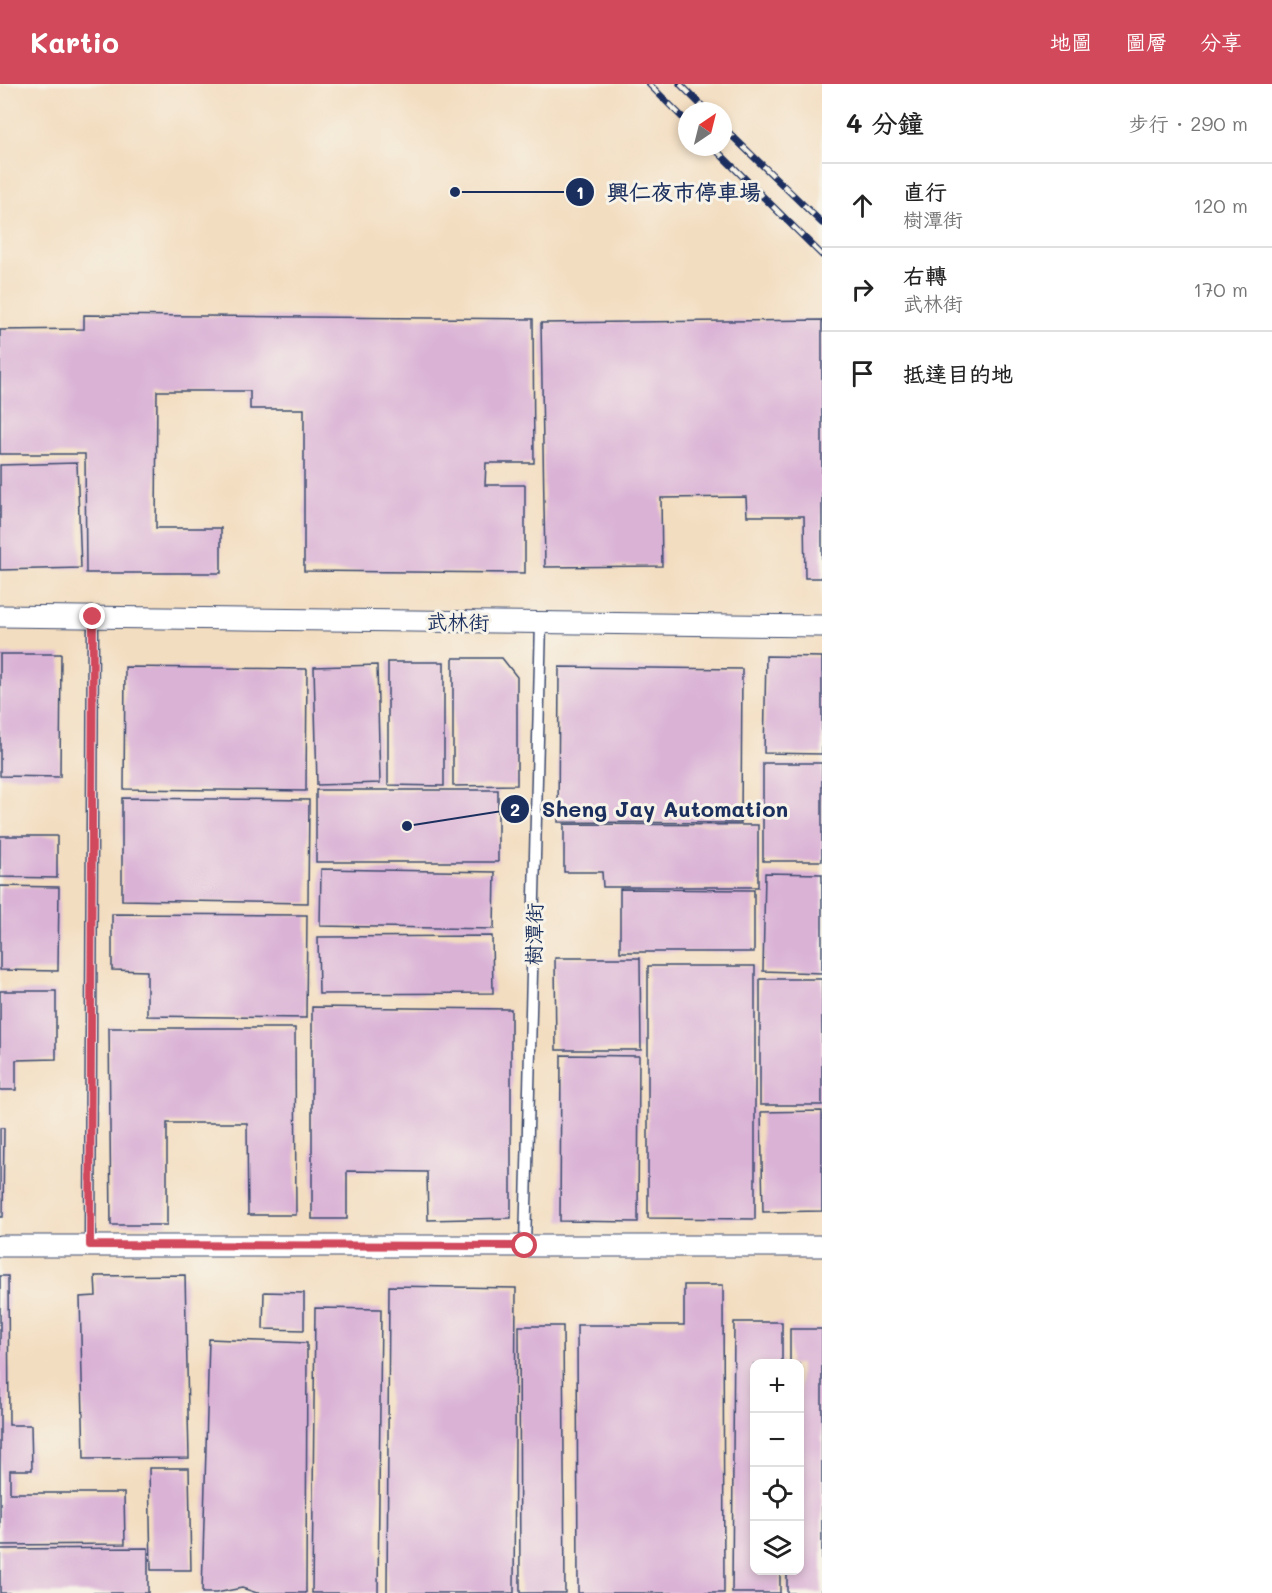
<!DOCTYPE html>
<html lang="zh-TW">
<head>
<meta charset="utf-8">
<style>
	body { margin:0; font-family:Mali,"LXGW WenKai TC",sans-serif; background:#f6f6f6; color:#222 }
	.controls { position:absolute; right:18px; bottom:18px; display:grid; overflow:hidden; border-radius:12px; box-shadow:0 3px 9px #0003 }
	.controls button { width:54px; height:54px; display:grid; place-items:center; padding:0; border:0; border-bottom:2px solid #e0e0e0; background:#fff; color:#222; font:30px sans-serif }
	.compass { position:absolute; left:678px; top:18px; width:54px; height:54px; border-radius:50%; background:#fff; box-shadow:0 3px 9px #0003; rotate:35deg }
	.stop { position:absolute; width:18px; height:18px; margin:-14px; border:4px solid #d1495b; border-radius:50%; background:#fff }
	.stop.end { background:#d1495b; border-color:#fff; box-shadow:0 2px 6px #0008 }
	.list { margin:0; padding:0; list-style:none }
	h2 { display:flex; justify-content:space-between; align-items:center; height:78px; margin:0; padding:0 24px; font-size:26px }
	h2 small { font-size:20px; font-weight:400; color:#767676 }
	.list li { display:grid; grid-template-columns:39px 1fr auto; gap:18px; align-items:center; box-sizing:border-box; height:84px; padding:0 24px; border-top:2px solid #e0e0e0 }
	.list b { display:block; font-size:22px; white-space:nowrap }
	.list p { margin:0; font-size:20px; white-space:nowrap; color:#767676 }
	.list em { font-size:20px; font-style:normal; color:#767676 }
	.icon { flex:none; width:33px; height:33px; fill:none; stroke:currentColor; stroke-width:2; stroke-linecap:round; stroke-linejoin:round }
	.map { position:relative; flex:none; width:822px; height:1509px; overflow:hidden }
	header { display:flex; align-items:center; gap:36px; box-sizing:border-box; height:84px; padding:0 30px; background:#d1495b; color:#fff }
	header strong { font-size:28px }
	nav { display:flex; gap:33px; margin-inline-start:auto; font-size:21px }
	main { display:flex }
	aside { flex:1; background:#fff }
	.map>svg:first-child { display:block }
	.building { fill:#dab2d6 }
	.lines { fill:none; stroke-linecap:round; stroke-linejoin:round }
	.service-casing { stroke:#3b496d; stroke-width:13 }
	.minor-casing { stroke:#3b496d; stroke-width:23 }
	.service { stroke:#fff; stroke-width:10 }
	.minor { stroke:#fff; stroke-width:21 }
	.rail-casing { stroke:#1b2f5e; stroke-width:7 }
	.rail { stroke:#f7f3e8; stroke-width:4.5; stroke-dasharray:14; stroke-linecap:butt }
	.route { stroke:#d1495b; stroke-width:8 }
	.labels { text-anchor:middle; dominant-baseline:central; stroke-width:6; stroke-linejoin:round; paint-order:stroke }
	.street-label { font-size:21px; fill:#1b2f5e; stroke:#f7f3e8 }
	.leader { fill:none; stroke:#1b2f5e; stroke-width:2 }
	.callout-dot { fill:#1b2f5e; stroke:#f7f3e8; stroke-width:2 }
	.mark-label { font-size:18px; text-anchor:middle; font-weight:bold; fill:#fff }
	.callout-label { font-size:22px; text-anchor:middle; font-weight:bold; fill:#1b2f5e; stroke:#f7f3e8; stroke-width:6; stroke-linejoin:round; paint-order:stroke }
</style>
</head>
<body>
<header>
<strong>Kartio</strong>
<nav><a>地圖</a><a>圖層</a><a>分享</a></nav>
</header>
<main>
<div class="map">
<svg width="822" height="1509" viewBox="0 0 822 1509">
	<rect width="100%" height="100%" fill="#f7f3e8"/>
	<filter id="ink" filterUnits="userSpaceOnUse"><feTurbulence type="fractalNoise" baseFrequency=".0167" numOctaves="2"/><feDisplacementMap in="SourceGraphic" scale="12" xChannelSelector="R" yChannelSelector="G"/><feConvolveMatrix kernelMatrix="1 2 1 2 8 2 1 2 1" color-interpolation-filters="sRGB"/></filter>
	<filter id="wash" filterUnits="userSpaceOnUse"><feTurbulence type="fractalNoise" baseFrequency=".008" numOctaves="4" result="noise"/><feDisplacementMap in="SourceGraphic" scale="24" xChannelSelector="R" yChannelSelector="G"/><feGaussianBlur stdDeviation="1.35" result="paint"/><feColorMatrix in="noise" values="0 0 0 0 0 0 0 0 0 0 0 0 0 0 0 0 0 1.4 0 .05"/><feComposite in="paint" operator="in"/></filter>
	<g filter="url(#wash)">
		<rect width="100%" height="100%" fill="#f3ddc0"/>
		<g id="blocks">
			<g class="building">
				<polygon points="84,231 533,235 534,379 486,379 485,401 525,401 525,489 304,487 304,325 250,325 250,307 157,307 156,444 221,444 221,489 86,489 85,370 0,370 0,246 84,245"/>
				<polygon points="822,236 822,494 805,494 804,432 747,432 746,413 661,414 662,482 545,483 541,239"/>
				<polygon points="77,379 81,484 0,486 0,381"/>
				<polygon points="0,570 61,570 60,693 0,692"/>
				<polygon points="766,572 822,573 822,670 764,669"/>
				<polygon points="453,574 502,574 517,593 517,701 453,702"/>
				<polygon points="388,578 444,578 444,702 388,701"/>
				<polygon points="377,581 380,699 317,701 314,583"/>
				<polygon points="125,583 307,585 306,707 124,705"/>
				<polygon points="559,583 742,585 741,739 558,738"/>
				<rect x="763" y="679" width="59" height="98"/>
				<rect x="316" y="706" width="182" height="72"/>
				<polygon points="122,714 309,716 308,819 122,816"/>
				<polygon points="564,740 758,741 758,803 603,803 602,788 564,788"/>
				<polygon points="0,752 57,752 57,794 0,793"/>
				<polygon points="321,785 495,788 494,845 320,842"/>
				<polygon points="765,789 822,790 822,889 763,887"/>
				<polygon points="0,802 59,803 58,887 0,886"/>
				<polygon points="620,805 754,806 754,868 620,868"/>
				<polygon points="112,830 307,831 306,934 147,932 147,887 112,886"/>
				<polygon points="492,852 493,909 319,910 318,853"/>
				<polygon points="555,874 640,874 641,966 556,966"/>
				<polygon points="648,882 755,882 755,1135 648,1134"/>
				<rect x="760" y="895" width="62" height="126"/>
				<polygon points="0,907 56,907 56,975 16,976 16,1006 0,1006"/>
				<polygon points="312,923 511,925 511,1134 428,1136 427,1088 347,1087 347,1135 312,1135"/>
				<polygon points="109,944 295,944 296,1131 248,1131 247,1039 167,1039 167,1141 111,1141"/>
				<polygon points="561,971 639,972 638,1138 560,1137"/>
				<polygon points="822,1027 822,1127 763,1128 761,1028"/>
				<polygon points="0,1044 4,1044 3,1133 0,1133"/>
				<polygon points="185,1191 189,1374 84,1375 80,1213 96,1212 95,1192"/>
				<polygon points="0,1192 8,1192 9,1341 31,1341 32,1386 10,1386 10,1409 124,1409 125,1460 0,1461"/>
				<polygon points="684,1201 723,1201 724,1509 578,1509 577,1241 684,1241"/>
				<polygon points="389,1202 516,1204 514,1509 387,1509"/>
				<polygon points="264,1208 304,1209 304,1246 263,1245"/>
				<polygon points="315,1224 381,1225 378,1509 312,1509"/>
				<polygon points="734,1238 782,1238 782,1280 754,1280 754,1486 780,1486 780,1509 732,1509"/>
				<polygon points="519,1242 563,1242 565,1509 520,1509"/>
				<polygon points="790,1245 822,1245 822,1509 787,1509 787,1486 800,1486 800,1280 790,1280"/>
				<polygon points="209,1255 307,1259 306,1509 257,1509 242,1504 216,1509 202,1509"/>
				<polygon points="149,1384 189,1384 191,1486 151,1486"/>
				<polygon points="148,1464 148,1509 0,1509 0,1465"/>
			</g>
		</g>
	</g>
	<g filter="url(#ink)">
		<use href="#blocks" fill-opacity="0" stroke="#3b496d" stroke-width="1.5"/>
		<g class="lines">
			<defs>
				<g id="service">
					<polyline points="90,1162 93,533"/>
					<polyline points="525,1162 541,538"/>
				</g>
				<g id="minor">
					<polyline points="0,532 822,542"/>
					<polyline points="0,1162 822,1162"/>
				</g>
			</defs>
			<use href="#service" class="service-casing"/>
			<use href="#minor" class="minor-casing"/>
			<use href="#service" class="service"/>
			<use href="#minor" class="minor"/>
			<defs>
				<g id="rail">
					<polyline points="649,0 687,38"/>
					<polyline points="680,0 707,27"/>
					<polyline points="723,43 822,139"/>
					<polyline points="713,63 822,171"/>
				</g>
			</defs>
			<use href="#rail" class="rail-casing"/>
			<use href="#rail" class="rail"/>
		</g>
	</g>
	<g class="lines" filter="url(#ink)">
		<polyline class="route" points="93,533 90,1161 525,1162"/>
	</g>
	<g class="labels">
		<g class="street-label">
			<text transform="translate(458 537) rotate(1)">武林街</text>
			<text transform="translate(533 850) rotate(-89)">樹潭街</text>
		</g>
	</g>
	<path class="leader" d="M455 108L580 108M407 742L515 725"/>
	<g class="callout-dot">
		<circle cx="455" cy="108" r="6"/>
		<circle cx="407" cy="742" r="6"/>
		<circle cx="580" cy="108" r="15"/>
		<circle cx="515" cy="725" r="15"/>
	</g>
	<g class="mark-label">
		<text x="580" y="115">1</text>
		<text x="515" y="732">2</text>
	</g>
	<g class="callout-label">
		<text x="684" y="116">興仁夜市停車場</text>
		<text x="665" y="733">Sheng Jay Automation</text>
	</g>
</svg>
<div class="controls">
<button>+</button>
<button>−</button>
<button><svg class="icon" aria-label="locate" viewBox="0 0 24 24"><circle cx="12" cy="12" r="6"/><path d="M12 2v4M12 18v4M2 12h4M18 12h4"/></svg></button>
<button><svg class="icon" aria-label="layers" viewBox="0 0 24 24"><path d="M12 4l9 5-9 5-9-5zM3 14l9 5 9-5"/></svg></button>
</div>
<svg class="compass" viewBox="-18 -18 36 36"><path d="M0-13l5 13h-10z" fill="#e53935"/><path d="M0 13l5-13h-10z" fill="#767676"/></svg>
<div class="stop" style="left:525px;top:1162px"></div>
<div class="stop end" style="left:93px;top:533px"></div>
</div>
<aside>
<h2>4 分鐘<small>步行 · 290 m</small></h2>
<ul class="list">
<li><svg class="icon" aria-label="ahead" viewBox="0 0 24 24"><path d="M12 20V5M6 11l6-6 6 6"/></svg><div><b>直行</b><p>樹潭街</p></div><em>120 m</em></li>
<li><svg class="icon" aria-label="right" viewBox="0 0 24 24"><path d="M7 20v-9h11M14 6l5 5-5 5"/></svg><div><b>右轉</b><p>武林街</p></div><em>170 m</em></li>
<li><svg class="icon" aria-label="arrive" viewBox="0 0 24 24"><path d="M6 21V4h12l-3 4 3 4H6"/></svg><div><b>抵達目的地</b></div></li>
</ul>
</aside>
</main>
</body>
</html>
